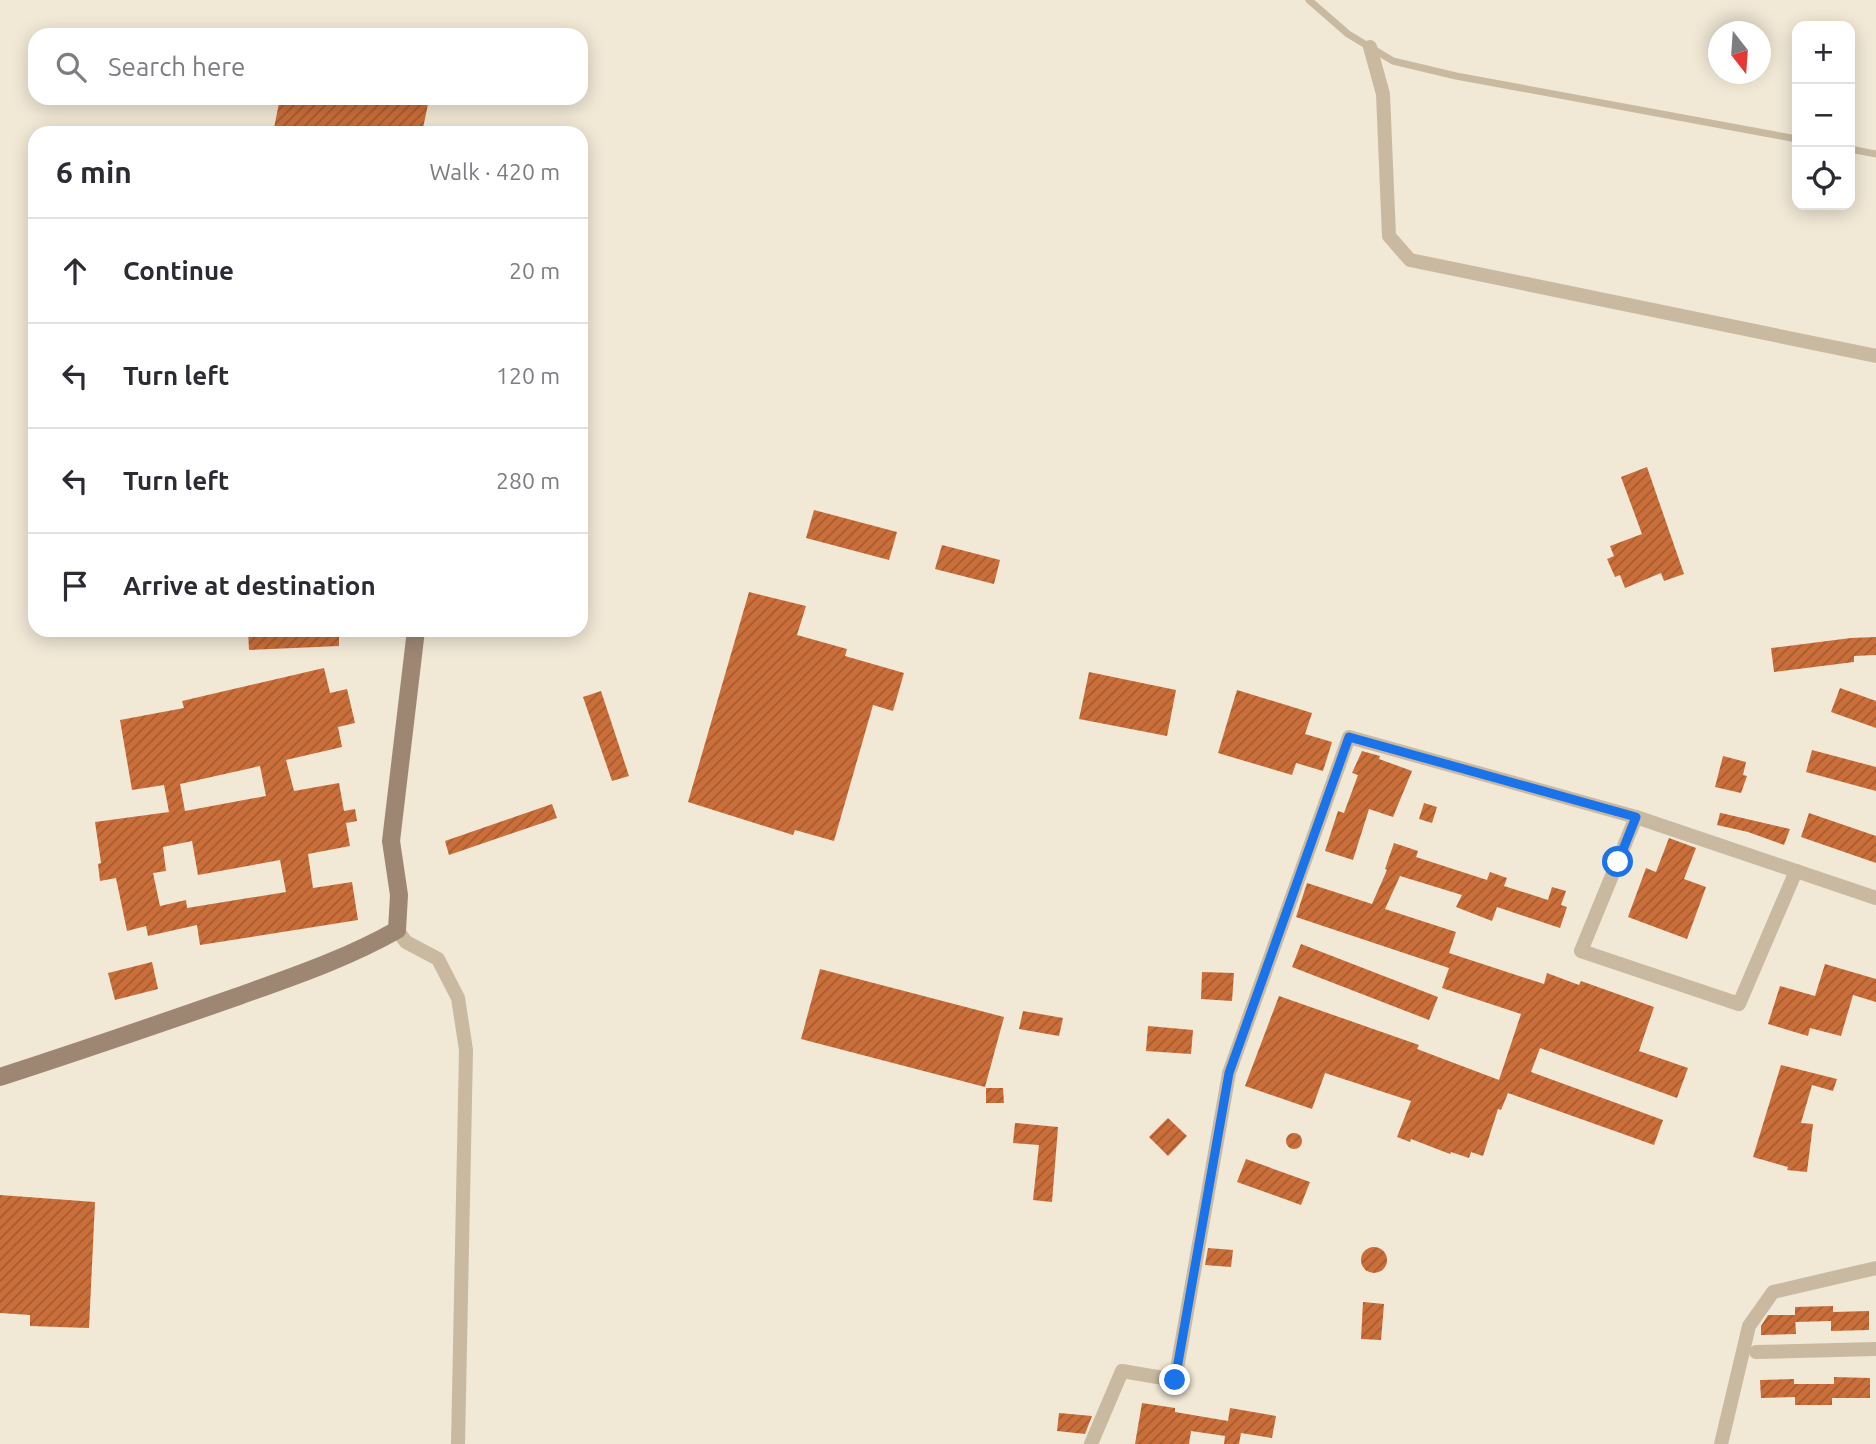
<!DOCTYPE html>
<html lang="en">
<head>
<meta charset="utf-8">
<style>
	body { margin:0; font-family:Ubuntu,sans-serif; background:#f2f2f3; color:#2b2b33 }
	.controls { position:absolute; right:21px; top:21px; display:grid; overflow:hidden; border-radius:14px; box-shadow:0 4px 18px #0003 }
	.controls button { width:63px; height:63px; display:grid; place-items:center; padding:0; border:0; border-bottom:2px solid #e1e1e2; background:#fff; color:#2b2b33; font:35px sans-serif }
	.compass { position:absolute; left:1708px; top:21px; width:63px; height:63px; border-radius:50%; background:#fff; box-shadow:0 4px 18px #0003; rotate:163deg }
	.stop { position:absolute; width:21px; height:21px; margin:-16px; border:5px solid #1a73e8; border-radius:50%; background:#fff }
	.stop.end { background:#1a73e8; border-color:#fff; box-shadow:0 2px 7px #0008 }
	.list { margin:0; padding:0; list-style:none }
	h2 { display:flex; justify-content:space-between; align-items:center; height:91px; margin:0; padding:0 28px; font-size:30px }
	h2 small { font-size:23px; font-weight:400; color:#7c7c81 }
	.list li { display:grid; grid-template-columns:46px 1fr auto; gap:21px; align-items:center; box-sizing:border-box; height:105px; padding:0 28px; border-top:2px solid #e1e1e2 }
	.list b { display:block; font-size:26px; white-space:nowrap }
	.list em { font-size:23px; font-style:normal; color:#7c7c81 }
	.icon { flex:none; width:38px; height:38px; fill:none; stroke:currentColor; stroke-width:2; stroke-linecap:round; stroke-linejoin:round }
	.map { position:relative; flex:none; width:1876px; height:1444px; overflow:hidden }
	.search { position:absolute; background:#fff; box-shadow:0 4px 18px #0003; left:28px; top:28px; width:560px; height:77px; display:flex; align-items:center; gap:18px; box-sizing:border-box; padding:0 24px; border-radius:21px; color:#7c7c81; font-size:26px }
	.panel { position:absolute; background:#fff; box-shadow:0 4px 18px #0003; left:28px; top:126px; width:560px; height:511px; border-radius:21px }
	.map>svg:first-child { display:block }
	.building { fill:url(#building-hatch); fill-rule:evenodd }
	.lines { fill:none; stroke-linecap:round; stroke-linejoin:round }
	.lane { stroke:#c9b9a1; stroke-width:7 }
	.street { stroke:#c9b9a1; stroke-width:14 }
	.secondary { stroke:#9d8773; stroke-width:18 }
	.route { stroke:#1a73e8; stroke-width:9 }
</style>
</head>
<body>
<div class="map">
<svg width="1876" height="1444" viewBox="0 0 1876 1444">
	<defs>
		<pattern id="building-hatch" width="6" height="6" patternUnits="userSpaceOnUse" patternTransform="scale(1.75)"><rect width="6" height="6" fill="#cb6f3a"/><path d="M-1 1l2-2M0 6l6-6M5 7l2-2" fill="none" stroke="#a55b31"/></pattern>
	</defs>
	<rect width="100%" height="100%" fill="#f1e8d5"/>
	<g class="building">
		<polygon points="280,98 397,98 428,104 422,133 273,133"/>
		<polygon points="1647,467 1684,574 1664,581 1661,573 1625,588 1620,575 1615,577 1607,559 1614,556 1610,546 1642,534 1621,477"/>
		<polygon points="814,510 897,532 889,560 806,538"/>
		<polygon points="942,545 1000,560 994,584 935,569"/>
		<polygon points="749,592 806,606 797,635 847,649 845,656 904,673 893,711 873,705 834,841 795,830 793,835 688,802"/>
		<polygon points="248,630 339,630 339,646 249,650"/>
		<polygon points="1876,637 1876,655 1854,656 1854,662 1774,672 1771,648 1851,638"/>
		<path d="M324,668L330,693L347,689L355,723L338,727L342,747L286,760L294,791L339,783L344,811L355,809L357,821L346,823L350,846L308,854L313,888L352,882L358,920L200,945L197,925L148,936L146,926L127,931L116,878L100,881L98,864L101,863L95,822L169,812L164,785L132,790L120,720L184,708L182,701ZM260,766L266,796L185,811L180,784ZM192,841L198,875L280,860L286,892L187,908L186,900L160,906L153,873L166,871L163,847Z"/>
		<polygon points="1089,672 1176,690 1167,736 1079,719"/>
		<polygon points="1840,688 1876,701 1876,728 1831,712"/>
		<polygon points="1237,690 1312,713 1305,734 1332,742 1323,771 1296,763 1292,775 1218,753"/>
		<polygon points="601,691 629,776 612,781 583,697"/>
		<polygon points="1812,750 1876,767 1876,791 1806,772"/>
		<polygon points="1362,751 1380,756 1379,759 1412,771 1393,817 1369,809 1353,860 1325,851 1338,811 1344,813 1358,775 1352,773"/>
		<polygon points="1723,756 1746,762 1743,775 1747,776 1741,793 1715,787"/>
		<polygon points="1424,803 1437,807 1432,823 1419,819"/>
		<polygon points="552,804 557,818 449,855 445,841"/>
		<polygon points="1720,813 1721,813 1790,829 1784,845 1748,832 1717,825"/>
		<polygon points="1809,813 1876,836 1876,863 1801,837"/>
		<polygon points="1669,838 1696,848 1684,879 1706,887 1687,939 1628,917 1646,868 1656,872"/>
		<polygon points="1394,843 1418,851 1416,857 1487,880 1490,872 1507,878 1504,886 1548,900 1552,887 1566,891 1561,905 1567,907 1560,928 1497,907 1492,921 1456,907 1462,895 1400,876 1385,909 1456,932 1449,953 1544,984 1547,973 1579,985 1581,981 1654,1007 1639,1051 1688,1068 1677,1098 1540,1048 1531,1072 1663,1120 1654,1145 1508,1093 1501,1110 1498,1109 1483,1156 1471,1152 1469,1158 1451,1152 1450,1154 1411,1139 1410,1142 1397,1137 1411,1101 1325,1073 1312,1109 1245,1086 1279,996 1419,1045 1417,1049 1499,1080 1521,1014 1442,988 1449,968 1296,917 1307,883 1372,904 1387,870 1385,869"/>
		<polygon points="1301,944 1438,997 1429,1020 1292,967"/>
		<polygon points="152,962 158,989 115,1000 108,973"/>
		<polygon points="1825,964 1876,979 1876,1002 1853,995 1841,1036 1810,1028 1808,1036 1768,1024 1780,986 1815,996"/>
		<polygon points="820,969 1004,1017 985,1087 801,1039"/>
		<polygon points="1202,972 1234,973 1232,1001 1201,999"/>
		<polygon points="1023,1011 1063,1018 1059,1036 1019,1029"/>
		<polygon points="1148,1026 1193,1030 1191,1054 1146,1051"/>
		<polygon points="1781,1065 1837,1079 1833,1091 1812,1085 1801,1123 1813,1124 1807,1172 1787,1170 1788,1167 1753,1157"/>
		<polygon points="986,1088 1003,1088 1004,1103 986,1103"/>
		<polygon points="1168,1118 1187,1136 1168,1156 1149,1137"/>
		<polygon points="1015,1123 1058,1127 1052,1202 1033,1200 1039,1145 1013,1143"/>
		<circle cx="1294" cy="1141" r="8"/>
		<polygon points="1246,1159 1310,1182 1301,1205 1237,1182"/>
		<polygon points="0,1195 95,1202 89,1328 30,1326 30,1315 0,1313"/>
		<circle cx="1374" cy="1260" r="13"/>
		<polygon points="1208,1248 1233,1250 1231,1267 1205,1265"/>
		<polygon points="1363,1302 1384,1304 1381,1340 1361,1339"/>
		<polygon points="1833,1306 1833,1312 1869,1311 1869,1330 1831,1331 1831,1321 1795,1322 1795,1307"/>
		<polygon points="1768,1315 1795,1315 1796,1334 1761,1335 1761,1326"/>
		<polygon points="1834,1377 1870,1378 1870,1398 1832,1398 1832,1405 1795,1405 1795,1397 1761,1398 1760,1380 1794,1379 1794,1384 1834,1384"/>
		<polygon points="1142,1403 1175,1408 1175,1412 1228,1421 1230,1408 1276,1416 1272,1438 1241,1433 1239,1444 1224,1444 1225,1436 1191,1431 1189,1444 1135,1444"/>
		<polygon points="1059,1413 1092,1416 1085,1434 1057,1431"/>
	</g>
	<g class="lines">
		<g class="lane">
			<polyline points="1309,0 1348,34 1393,61 1456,76 1797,139"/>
			<polyline points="1850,149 1876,154"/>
		</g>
		<g class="street">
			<polyline points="1370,47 1383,94 1389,236 1410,260 1876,356"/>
			<polyline points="1636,817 1581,951 1739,1004 1796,871"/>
			<polyline points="397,930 406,942 438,959 458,998 466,1050 458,1444"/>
			<polyline points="1756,1352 1876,1349"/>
			<polyline points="1091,1444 1122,1371 1175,1380 1229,1073 1349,737 1636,817 1876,898"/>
			<polyline points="1721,1444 1749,1326 1773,1292 1876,1268"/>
		</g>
		<path class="secondary" d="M0,1077C80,1051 159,1024 239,996C292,977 348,958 397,930L399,895L391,841L416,630"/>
	</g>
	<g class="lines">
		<polyline class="route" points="1175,1380 1229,1073 1349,737 1636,817 1618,862"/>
	</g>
</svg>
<div class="controls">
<button>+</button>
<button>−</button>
<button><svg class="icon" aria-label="locate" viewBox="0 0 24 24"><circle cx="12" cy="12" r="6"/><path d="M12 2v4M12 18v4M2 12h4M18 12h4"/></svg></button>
</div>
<svg class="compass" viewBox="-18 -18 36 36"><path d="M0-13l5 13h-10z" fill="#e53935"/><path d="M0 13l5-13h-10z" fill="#7c7c81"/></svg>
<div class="stop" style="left:1618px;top:862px"></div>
<div class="stop end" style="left:1175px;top:1380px"></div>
<div class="search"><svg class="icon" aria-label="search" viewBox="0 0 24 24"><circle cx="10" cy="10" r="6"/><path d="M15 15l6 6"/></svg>Search here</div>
<section class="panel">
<h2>6 min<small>Walk · 420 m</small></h2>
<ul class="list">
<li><svg class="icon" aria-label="ahead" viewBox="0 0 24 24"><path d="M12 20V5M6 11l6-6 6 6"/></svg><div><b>Continue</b></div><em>20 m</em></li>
<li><svg class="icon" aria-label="left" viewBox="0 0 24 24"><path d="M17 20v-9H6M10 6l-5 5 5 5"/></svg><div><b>Turn left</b></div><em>120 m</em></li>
<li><svg class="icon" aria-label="left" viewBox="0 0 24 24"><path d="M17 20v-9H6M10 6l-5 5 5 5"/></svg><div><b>Turn left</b></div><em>280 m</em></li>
<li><svg class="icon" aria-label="arrive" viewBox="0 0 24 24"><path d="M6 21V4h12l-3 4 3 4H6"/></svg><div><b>Arrive at destination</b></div></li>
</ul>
</section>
</div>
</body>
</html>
